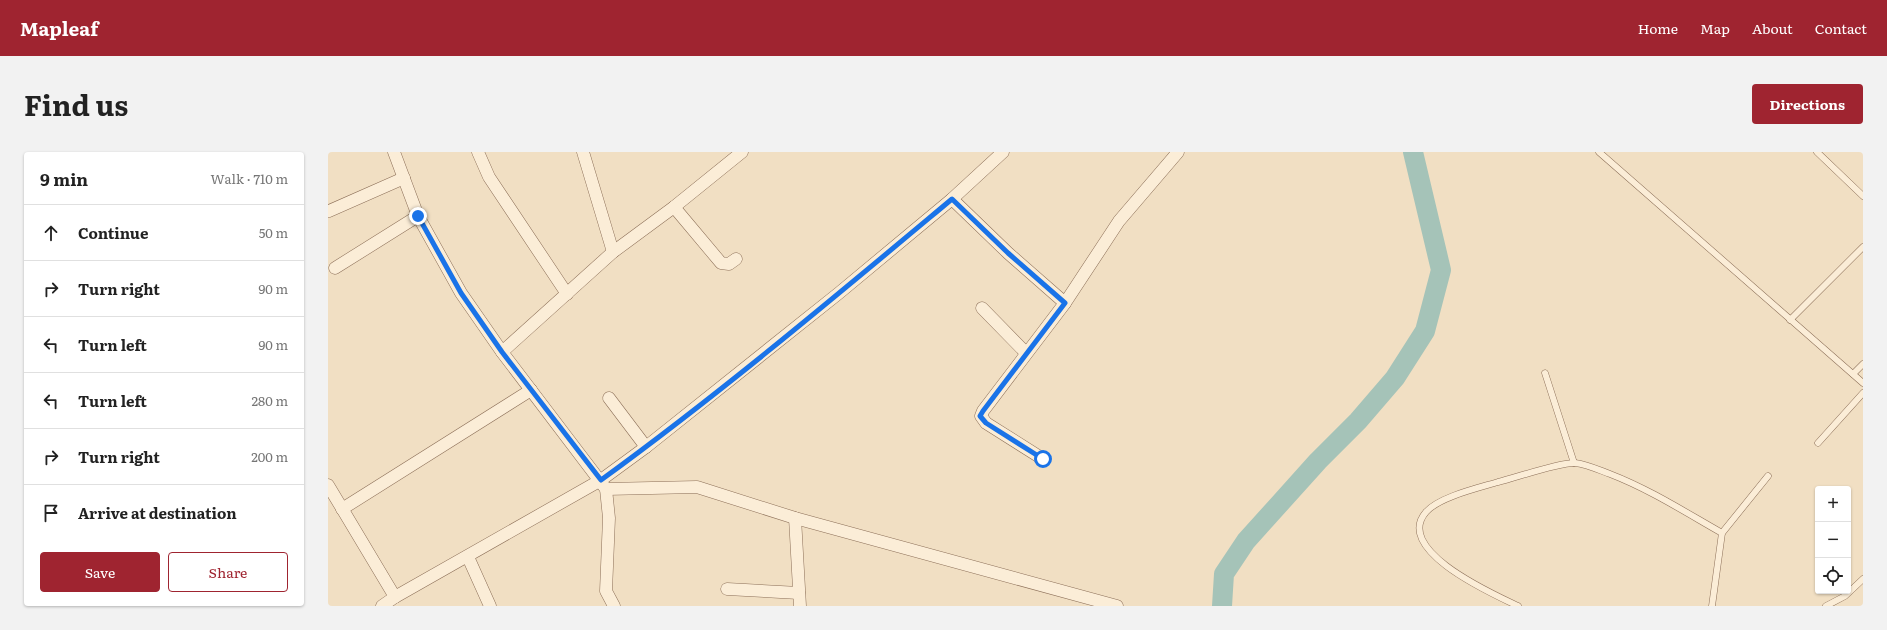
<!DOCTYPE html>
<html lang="en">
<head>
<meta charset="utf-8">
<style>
	body { margin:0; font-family:Literata,serif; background:#f2f2f2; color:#222 }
	.controls { position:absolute; right:12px; bottom:12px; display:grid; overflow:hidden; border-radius:4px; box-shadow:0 1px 3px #0004 }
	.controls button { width:36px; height:36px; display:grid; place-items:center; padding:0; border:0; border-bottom:1px solid #e0e0e0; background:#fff; color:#222; font:20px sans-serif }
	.stop { position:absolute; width:12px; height:12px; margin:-9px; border:3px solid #1a73e8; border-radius:50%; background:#fff }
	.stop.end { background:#1a73e8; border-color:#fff; box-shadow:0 1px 4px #0008 }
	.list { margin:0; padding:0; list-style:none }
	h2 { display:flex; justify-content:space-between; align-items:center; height:52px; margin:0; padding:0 16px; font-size:17px }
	h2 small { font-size:13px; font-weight:400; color:#767676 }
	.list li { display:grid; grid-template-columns:26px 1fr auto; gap:12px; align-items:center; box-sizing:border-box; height:56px; padding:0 16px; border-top:1px solid #e0e0e0 }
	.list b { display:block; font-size:15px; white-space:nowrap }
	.list em { font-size:13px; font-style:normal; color:#767676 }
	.actions { display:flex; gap:8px; padding:12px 16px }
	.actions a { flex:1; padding:9px 0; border:1px solid #9f2430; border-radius:4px; text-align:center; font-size:14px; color:#9f2430 }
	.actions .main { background:#9f2430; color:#fff }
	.icon { flex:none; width:22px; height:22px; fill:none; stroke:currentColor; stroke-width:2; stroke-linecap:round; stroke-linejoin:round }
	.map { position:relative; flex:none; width:1535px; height:454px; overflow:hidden; border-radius:4px }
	header { display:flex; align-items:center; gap:24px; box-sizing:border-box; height:56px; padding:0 20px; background:#9f2430; color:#fff }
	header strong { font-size:19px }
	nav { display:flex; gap:22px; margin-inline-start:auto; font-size:14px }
	.intro { display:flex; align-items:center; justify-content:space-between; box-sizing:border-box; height:96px; padding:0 24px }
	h1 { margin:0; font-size:28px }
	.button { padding:10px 18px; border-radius:4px; background:#9f2430; color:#fff; font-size:14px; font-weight:700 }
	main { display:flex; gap:24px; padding:0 24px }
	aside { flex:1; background:#fff; border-radius:4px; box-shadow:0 1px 3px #0004 }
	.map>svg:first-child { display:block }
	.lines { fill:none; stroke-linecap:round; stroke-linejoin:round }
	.river { stroke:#a5c3b8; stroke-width:20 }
	.lane-casing { stroke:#8c6f58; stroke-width:7 }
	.street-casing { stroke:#8c6f58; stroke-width:13 }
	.lane { stroke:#fbedd7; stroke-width:6 }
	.street { stroke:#fbedd7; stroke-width:12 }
	.route { stroke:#1a73e8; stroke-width:5 }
</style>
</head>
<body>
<header>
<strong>Mapleaf</strong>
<nav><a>Home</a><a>Map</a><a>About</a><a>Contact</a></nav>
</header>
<div class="intro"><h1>Find us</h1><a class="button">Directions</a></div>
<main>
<aside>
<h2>9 min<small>Walk · 710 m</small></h2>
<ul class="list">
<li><svg class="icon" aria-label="ahead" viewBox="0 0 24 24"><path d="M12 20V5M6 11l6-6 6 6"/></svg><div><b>Continue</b></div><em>50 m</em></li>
<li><svg class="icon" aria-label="right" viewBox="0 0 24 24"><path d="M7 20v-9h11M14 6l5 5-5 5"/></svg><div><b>Turn right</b></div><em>90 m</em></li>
<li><svg class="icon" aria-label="left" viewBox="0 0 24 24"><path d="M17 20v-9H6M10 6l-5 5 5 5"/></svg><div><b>Turn left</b></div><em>90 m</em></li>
<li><svg class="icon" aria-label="left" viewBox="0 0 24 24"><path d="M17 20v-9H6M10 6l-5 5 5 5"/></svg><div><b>Turn left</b></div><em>280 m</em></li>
<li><svg class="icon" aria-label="right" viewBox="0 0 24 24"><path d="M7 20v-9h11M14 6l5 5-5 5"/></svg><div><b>Turn right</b></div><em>200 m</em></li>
<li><svg class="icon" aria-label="arrive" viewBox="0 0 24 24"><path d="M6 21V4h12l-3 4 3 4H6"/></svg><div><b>Arrive at destination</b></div></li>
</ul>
<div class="actions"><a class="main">Save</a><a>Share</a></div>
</aside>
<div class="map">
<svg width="1535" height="454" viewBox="0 0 1535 454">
	<rect width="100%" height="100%" fill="#f1dfc3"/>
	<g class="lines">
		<polyline class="river" points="894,454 896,422 918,389 990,309 1030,269 1067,226 1097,179 1113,118 1085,0"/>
		<defs>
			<g id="lane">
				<polyline points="1271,0 1535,231"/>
				<polyline points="1489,0 1535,44"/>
				<polyline points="1462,168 1535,95"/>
				<polyline points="1217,221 1246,311"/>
				<polyline points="1525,222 1535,212"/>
				<polyline points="1490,291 1535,241"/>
				<path d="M1190,454C1165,442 1065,398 1098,360C1111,345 1150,336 1170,330C1187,326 1232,310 1247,311C1258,312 1271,318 1282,322C1321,337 1357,360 1394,381"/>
				<polyline points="1384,454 1394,381 1440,324"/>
				<polyline points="1498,454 1517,444 1535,427"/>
			</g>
			<g id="street">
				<polyline points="66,0 90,64 133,141 174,200 278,337 281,366 278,439 286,454"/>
				<polyline points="150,0 161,25 239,142"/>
				<polyline points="255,0 285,100"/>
				<polyline points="624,47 680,101 737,151 655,259 653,264 658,271 715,307"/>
				<polyline points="346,55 393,111 401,112 408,107"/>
				<polyline points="1,59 76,26"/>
				<polyline points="7,116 90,64"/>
				<polyline points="737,151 791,69 850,0"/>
				<polyline points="654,156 698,201"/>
				<polyline points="174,200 285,100 346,55 414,0"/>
				<polyline points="281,246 318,295"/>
				<polyline points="0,333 67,445"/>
				<polyline points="278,337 369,335 467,366 789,454"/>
				<polyline points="14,357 203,238"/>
				<polyline points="467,366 472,454"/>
				<polyline points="140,405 162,454"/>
				<polyline points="399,437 471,441"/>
				<polyline points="54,454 67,445 273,328 318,295 511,141 624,47 675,0"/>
			</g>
		</defs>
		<use href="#lane" class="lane-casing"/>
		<use href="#street" class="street-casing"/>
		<use href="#lane" class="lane"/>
		<use href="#street" class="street"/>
	</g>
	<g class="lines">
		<path class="route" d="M90,64L133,141L174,200L273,328C394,240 509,143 624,47L680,101L737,151L655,259L652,264L658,271L715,307"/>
	</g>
</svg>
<div class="controls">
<button>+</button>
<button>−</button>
<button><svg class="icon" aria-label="locate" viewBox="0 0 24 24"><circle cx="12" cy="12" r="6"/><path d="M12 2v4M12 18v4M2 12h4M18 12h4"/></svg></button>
</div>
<div class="stop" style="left:715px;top:307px"></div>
<div class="stop end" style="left:90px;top:64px"></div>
</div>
</main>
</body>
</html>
